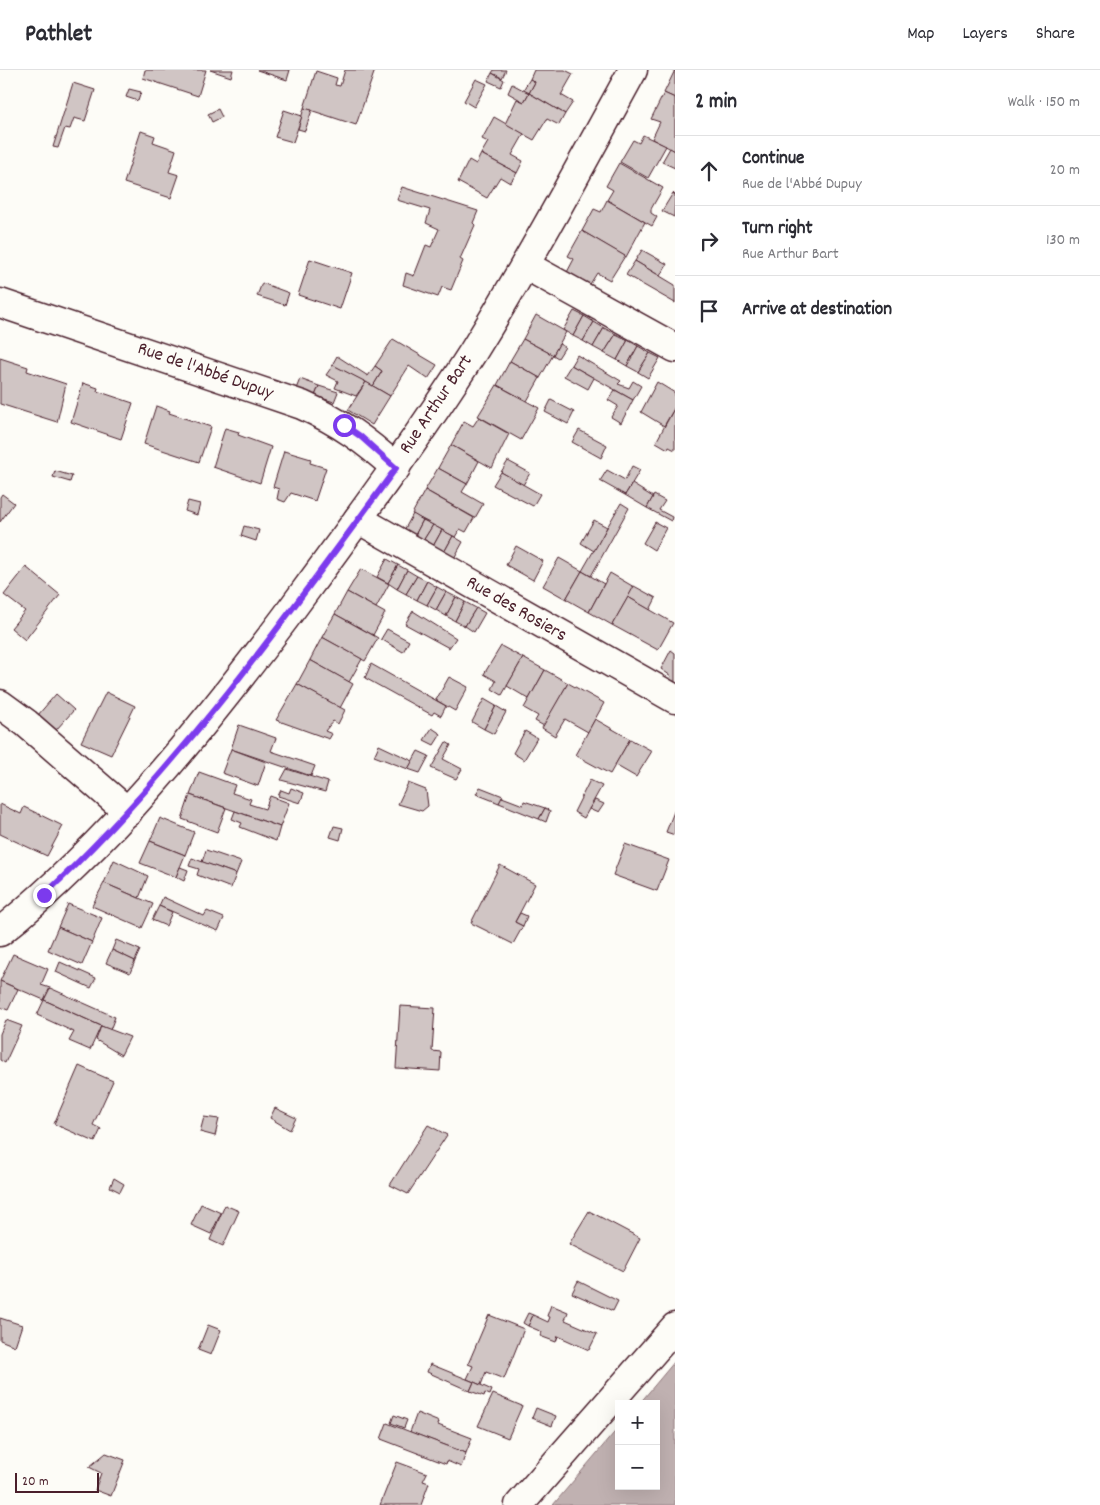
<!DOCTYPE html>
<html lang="en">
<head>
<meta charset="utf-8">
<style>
	body { margin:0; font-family:Dekko,sans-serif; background:#f7f7f7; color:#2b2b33 }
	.controls { position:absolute; right:15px; bottom:15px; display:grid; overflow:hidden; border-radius:0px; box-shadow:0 5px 20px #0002 }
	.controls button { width:45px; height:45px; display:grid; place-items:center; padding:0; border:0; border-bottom:1px solid #e1e1e2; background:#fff; color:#2b2b33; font:25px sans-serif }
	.scale { position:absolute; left:15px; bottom:12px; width:84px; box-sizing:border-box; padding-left:5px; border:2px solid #4a1f2b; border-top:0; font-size:14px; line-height:18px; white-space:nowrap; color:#4a1f2b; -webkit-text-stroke:4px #fdfcf7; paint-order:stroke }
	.stop { position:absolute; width:15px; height:15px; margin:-11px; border:4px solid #7c3aed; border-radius:50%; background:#fff }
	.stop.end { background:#7c3aed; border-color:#fff; box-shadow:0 1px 5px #0008 }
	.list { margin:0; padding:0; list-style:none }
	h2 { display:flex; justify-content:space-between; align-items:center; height:65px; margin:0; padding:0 20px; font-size:21px }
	h2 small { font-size:16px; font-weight:400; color:#7c7c81 }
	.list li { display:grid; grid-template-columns:32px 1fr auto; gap:15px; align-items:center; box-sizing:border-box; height:70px; padding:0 20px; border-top:1px solid #e1e1e2 }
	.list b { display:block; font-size:19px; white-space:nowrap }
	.list p { margin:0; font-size:16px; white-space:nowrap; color:#7c7c81 }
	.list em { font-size:16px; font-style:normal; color:#7c7c81 }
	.icon { flex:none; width:28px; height:28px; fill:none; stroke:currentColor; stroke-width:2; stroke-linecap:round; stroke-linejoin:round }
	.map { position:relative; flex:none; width:675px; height:1435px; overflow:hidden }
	header { display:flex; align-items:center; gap:30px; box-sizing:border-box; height:70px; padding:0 25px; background:#fff; border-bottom:1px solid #e1e1e2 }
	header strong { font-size:24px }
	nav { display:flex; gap:28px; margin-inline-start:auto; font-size:18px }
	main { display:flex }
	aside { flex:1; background:#fff }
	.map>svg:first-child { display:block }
	.water { fill:#c0b1b1; stroke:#91777b }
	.building { fill:#d0c5c4; stroke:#4a1f2b }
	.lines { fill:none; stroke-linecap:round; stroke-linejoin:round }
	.minor-casing { stroke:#4a1f2b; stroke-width:31 }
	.minor { stroke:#fdfcf7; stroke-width:28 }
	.route { stroke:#7c3aed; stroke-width:6 }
	.labels { text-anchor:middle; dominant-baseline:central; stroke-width:5; stroke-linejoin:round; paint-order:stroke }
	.street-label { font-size:19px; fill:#4a1f2b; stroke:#fdfcf7 }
</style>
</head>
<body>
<header>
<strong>Pathlet</strong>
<nav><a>Map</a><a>Layers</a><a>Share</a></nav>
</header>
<main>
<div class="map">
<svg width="675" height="1435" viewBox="0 0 675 1435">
	<rect width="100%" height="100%" fill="#fdfcf7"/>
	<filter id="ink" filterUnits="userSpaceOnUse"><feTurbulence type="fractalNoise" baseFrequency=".02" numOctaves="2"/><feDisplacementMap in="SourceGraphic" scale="10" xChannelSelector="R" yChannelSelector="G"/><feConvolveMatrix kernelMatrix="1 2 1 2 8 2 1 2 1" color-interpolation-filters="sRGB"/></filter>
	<g filter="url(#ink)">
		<polygon class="water" points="675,1291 675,1435 553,1435 619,1357 619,1416 656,1416 656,1334 639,1334"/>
		<g class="building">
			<polygon points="145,0 206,0 198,26 143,8"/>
			<polygon points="210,0 233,0 231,7"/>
			<polygon points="257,0 290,0 287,10"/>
			<polygon points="345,0 375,0 356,55 304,38 316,1 337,8 335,15 340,16"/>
			<polygon points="494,0 506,0 502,8 492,3"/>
			<polygon points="534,0 565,0 573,4 561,25 573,32 565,44 529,23 535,12 530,9"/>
			<polygon points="675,0 675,28 664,23"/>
			<polygon points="492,3 504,10 501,17 488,11"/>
			<polygon points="476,9 487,14 474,37 464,31"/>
			<polygon points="530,9 535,12 529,23 523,20"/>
			<polygon points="73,13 95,20 85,51 74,48 70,59 65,58 58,78 53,77"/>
			<polygon points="512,14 529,23 524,32 508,23"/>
			<polygon points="129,19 141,22 138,31 126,27"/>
			<polygon points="529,23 565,44 559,55 547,49 534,70 505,54 517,29 524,32"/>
			<polygon points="664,23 675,28 675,81 652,69 660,52 651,49"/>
			<polygon points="304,38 312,40 305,61 298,59"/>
			<polygon points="218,39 222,47 212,52 208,44"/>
			<polygon points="284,40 302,46 293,72 275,67"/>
			<polygon points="494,47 524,64 512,85 523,91 517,103 481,84 488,72 482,69"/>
			<polygon points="141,61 155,66 153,72 176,80 169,102 179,105 171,128 124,113"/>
			<polygon points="643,65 666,76 648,108 620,92 633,70 639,73"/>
			<polygon points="670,78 675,81 675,98 662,92"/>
			<polygon points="481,84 517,103 510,113 500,107 487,128 458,112 469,90 476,94"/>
			<polygon points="619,93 663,118 651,139 651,143 657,147 652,156 607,130 613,120 606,116"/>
			<polygon points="402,117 478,141 473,153 475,155 460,189 463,191 451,220 442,217 438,227 403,215 406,203 414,206 426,175 431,177 439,159 426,153 430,140 397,130"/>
			<polygon points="673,123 675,125 674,147 662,141"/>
			<polygon points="607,130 645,152 626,187 582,161 594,139 601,142"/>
			<polygon points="582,161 625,186 610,210 597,203 587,219 565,206 574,189 568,186"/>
			<polygon points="642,180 667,194 660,206 635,191"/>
			<polygon points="310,189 352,203 340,239 298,225"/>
			<polygon points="635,191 675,215 675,233 626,205"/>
			<polygon points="262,213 289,223 285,235 257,226"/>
			<polygon points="574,241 584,246 573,266 563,260"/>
			<polygon points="536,245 566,262 553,285 523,269"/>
			<polygon points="584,246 594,252 583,271 573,266"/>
			<polygon points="594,252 604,258 593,277 583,271"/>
			<polygon points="604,258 616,264 604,283 593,277"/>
			<polygon points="616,264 628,270 617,290 604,283"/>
			<polygon points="393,269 437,295 428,309 409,296 390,326 373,316 382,301 375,296"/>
			<polygon points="523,269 553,285 540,308 510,291"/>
			<polygon points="628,270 638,276 627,296 617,290"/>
			<polygon points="559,274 565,277 558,288 553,285"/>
			<polygon points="638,276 650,283 638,302 627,296"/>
			<polygon points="650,283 660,288 648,308 638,302"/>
			<polygon points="577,285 621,311 618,314 629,318 633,311 641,316 633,330 571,295"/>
			<polygon points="337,286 368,306 375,296 382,301 373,316 332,295"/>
			<polygon points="0,288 28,297 27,301 66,314 57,352 0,334"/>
			<polygon points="510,291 540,308 527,331 497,315"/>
			<polygon points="333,295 366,312 356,326 335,318 338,311 326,305"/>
			<polygon points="571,295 594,308 588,319 564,306"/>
			<polygon points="300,309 319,316 315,326 296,319"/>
			<polygon points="366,312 390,326 372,355 348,340"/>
			<polygon points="657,312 675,323 675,337 664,356 641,342"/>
			<polygon points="83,313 98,318 97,321 133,333 121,369 71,352"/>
			<polygon points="497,315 539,338 521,370 478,346"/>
			<polygon points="319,316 338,322 334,332 315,326"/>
			<polygon points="615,320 633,330 621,353 611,347 618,336 608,330"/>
			<polygon points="551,330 574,342 568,354 545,342"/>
			<polygon points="156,336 170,341 169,343 211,357 199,392 144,374"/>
			<polygon points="675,337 675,380 669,377 668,379 656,372"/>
			<polygon points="479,347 509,364 492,398 451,375 464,351 473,356"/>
			<polygon points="225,358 239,362 238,365 271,377 260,413 213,397"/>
			<polygon points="579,360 607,375 601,388 572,372"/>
			<polygon points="451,375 479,391 467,414 438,398"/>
			<polygon points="284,381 311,389 310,393 326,398 315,431 291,423 285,432 277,429 279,419 273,417"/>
			<polygon points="508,391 530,403 523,415 501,402"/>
			<polygon points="632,396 640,400 625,425 600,411 607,400 625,410"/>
			<polygon points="438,398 467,414 462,422 483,434 475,448 425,420"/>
			<polygon points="55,401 72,406 70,412 53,407"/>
			<polygon points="501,402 540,424 533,436 493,415"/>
			<polygon points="632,414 653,427 647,438 625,425"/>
			<polygon points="425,420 474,448 466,462 460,459 455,467 412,444"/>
			<polygon points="2,424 14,433 0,452 0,427"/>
			<polygon points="654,425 665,431 659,440 672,447 671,451 647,438"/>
			<polygon points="188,431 200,434 197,445 185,441"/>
			<polygon points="621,433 629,438 591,506 582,501"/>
			<polygon points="413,444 423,450 413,469 402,464"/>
			<polygon points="423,450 433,455 421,474 413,469"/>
			<polygon points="594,450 607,457 594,481 581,473"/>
			<polygon points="655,452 666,458 654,480 643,473"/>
			<polygon points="433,455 442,460 431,480 421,474"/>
			<polygon points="244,456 259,460 256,471 241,466"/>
			<polygon points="442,460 453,466 442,486 431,480"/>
			<polygon points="453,466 463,472 452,492 442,486"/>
			<polygon points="516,476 543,491 533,510 506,495"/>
			<polygon points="559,488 582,501 566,529 543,516"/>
			<polygon points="387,489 398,495 388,513 377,507"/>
			<polygon points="398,495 407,500 397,519 388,513"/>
			<polygon points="26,497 60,525 25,570 11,558 25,541 4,525"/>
			<polygon points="361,499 389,514 376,538 347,522"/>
			<polygon points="407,500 417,506 406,524 397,519"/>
			<polygon points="582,501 604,514 589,542 566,529"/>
			<polygon points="610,503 634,517 612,555 589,542"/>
			<polygon points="417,506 427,511 417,530 406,524"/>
			<polygon points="427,511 437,517 427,535 417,530"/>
			<polygon points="634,516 656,528 650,540 628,527"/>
			<polygon points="437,517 446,522 436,540 427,535"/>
			<polygon points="347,522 385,543 373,565 335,544"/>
			<polygon points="446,522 456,527 446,546 436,540"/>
			<polygon points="456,527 465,532 455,551 446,546"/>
			<polygon points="628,527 673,553 658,580 612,555"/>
			<polygon points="465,532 476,538 465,556 455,551"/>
			<polygon points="476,538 485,543 474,562 465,556"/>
			<polygon points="413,541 456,568 449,578 405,554"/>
			<polygon points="335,544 378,568 365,591 322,567"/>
			<polygon points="387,559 409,571 403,582 381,569"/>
			<polygon points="322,567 362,589 349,612 310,590"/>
			<polygon points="501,576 523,588 502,625 492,619 496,611 484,604"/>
			<polygon points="671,580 675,583 675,618 667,614 671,606 661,599"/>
			<polygon points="523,588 545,600 529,629 507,616"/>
			<polygon points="310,590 353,614 340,638 297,614"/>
			<polygon points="371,594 446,636 441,646 434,642 432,645 365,608"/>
			<polygon points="545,600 568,613 544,656 535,651 538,646 524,638"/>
			<polygon points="449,607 468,617 455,641 436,630"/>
			<polygon points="568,613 604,633 588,662 565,649 555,666 542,658"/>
			<polygon points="297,614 345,640 338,654 333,651 325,661 332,664 329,669 276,650"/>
			<polygon points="106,622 135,636 111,685 81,672"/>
			<polygon points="56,624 74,640 56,660 38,645"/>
			<polygon points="484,629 496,636 484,659 472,652"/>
			<polygon points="496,636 506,642 494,664 484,659"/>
			<polygon points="595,649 630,669 610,704 575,685"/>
			<polygon points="239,655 276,668 271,681 315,696 311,706 231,679"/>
			<polygon points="432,658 441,664 434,675 424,670"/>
			<polygon points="525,661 537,668 524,690 513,683"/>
			<polygon points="630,669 652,681 636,707 615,695"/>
			<polygon points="446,672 451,675 443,689 462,699 456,709 431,698"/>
			<polygon points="379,675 413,691 408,699 374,686"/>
			<polygon points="231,679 266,692 258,716 222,703"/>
			<polygon points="418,681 429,686 420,703 408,699"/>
			<polygon points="287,699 328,712 325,722 281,710"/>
			<polygon points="199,702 235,715 232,723 251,729 249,734 265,739 270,726 289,733 280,757 190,725"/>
			<polygon points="590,710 602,716 584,748 574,742"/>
			<polygon points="408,713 426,720 428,736 422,741 398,734"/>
			<polygon points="480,717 503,726 499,733 476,724"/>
			<polygon points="291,718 304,723 300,733 278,726 281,720 289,723"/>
			<polygon points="190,725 226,738 217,762 182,749"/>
			<polygon points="502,727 523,735 524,731 545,738 539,749 499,733"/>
			<polygon points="595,730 604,734 598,743 589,739"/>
			<polygon points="0,734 21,744 24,737 63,756 47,786 0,764"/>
			<polygon points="545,738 550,741 546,752 539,749"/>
			<polygon points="675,739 675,765 666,762"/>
			<polygon points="235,741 280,757 276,771 240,757 242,753 232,749"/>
			<polygon points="160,748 194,762 185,785 150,771"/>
			<polygon points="334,756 343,758 340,770 330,767"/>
			<polygon points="150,771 185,785 176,807 140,793"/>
			<polygon points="625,774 669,790 657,821 613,805"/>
			<polygon points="206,780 241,792 236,804 202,792"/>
			<polygon points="192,788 236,804 231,818 197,805 199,799 189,796"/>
			<polygon points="114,790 148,806 139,828 104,813"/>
			<polygon points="500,795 535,814 515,852 523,856 513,874 471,853"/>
			<polygon points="180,797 188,800 184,811 176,807"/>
			<polygon points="104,813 153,834 142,858 92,836"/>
			<polygon points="163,827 204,846 207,841 224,848 218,861 159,836"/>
			<polygon points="68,834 102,848 92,872 58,857"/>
			<polygon points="159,836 172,842 166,856 152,850"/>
			<polygon points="520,843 527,846 523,856 515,852"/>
			<polygon points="58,857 92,872 82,895 48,880"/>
			<polygon points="116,870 140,880 135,891 112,880"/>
			<polygon points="112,880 135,891 130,903 106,893"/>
			<polygon points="13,884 48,899 41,915 50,918 44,930 0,911"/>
			<polygon points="60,892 96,908 91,918 56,902"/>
			<polygon points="0,911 18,919 8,940 0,937"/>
			<polygon points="50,918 115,947 110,960 44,930"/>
			<polygon points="44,930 101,956 90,980 69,971 74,962 37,945"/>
			<polygon points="400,936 435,938 432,981 441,982 440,1001 396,998"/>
			<polygon points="6,950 22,956 5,993 0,990 0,964"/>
			<polygon points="101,956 130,967 121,985 96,970"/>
			<polygon points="79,996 113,1011 93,1055 101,1059 95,1072 54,1054"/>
			<polygon points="275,1038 296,1048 290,1060 270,1048"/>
			<polygon points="204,1047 219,1049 215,1066 200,1062"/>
			<polygon points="428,1055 447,1065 408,1124 390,1115"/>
			<polygon points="114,1108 124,1114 120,1122 110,1117"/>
			<polygon points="201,1134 221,1143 211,1164 191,1155"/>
			<polygon points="225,1135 239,1141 223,1176 210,1170"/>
			<polygon points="589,1141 640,1168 623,1201 569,1174"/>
			<polygon points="578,1211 618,1231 613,1241 572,1223"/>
			<polygon points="551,1235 568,1242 565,1250 597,1264 589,1280 558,1266 556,1272 540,1266 542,1262 528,1256 533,1245 548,1252 550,1247 547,1246"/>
			<polygon points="528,1243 533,1245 528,1256 523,1253"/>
			<polygon points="489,1245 524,1259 504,1309 486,1302 481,1315 467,1309 473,1296 468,1294"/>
			<polygon points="0,1248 22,1255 15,1276 0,1270"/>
			<polygon points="208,1255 221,1260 211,1285 198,1280"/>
			<polygon points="430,1294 474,1312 470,1321 427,1302"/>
			<polygon points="474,1312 492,1320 490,1325 485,1323 484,1326 470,1321"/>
			<polygon points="493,1324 522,1336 508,1368 478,1356"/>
			<polygon points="536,1338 556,1346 552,1356 532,1348"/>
			<polygon points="417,1343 439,1352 438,1355 472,1368 466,1383 410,1362"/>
			<polygon points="394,1345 407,1350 404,1358 391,1353"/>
			<polygon points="387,1353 466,1383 461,1397 447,1391 446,1394 381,1369"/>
			<polygon points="106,1383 125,1390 111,1426 95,1420 101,1403 89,1397"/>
			<polygon points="397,1392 427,1403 423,1411 429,1413 421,1435 380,1435"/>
		</g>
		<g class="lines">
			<defs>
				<g id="minor">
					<polyline points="525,195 675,278"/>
					<path d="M0,233L302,335C340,352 365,370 396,398"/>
					<polyline points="358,449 675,629"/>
					<polyline points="0,634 26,653 128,742"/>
					<path d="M0,862C111,772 200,661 286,547C350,460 415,373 473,282C530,190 581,95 633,0"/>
					<polyline points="519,1435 675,1257"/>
				</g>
			</defs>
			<use href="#minor" class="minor-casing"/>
			<use href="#minor" class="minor"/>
		</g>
	</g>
	<g class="lines" filter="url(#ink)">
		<path class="route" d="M44,825C179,699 287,547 396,398L360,366L344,355"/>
	</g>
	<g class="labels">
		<g class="street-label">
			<text transform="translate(205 302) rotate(19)">Rue de l'Abbé Dupuy</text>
			<text transform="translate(437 335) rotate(-56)">Rue Arthur Bart</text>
			<text transform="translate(516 540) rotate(30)">Rue des Rosiers</text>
		</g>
	</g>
</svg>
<div class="controls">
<button>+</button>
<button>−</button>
</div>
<div class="scale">20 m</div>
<div class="stop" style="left:344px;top:355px"></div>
<div class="stop end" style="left:44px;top:825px"></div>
</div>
<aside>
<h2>2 min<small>Walk · 150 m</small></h2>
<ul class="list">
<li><svg class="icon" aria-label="ahead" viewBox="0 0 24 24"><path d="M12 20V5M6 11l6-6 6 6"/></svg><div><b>Continue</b><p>Rue de l'Abbé Dupuy</p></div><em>20 m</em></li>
<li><svg class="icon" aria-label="right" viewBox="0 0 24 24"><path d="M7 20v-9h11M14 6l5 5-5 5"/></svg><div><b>Turn right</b><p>Rue Arthur Bart</p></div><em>130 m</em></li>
<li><svg class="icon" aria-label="arrive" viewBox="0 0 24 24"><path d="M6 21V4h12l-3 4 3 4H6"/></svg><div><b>Arrive at destination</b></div></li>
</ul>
</aside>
</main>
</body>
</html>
